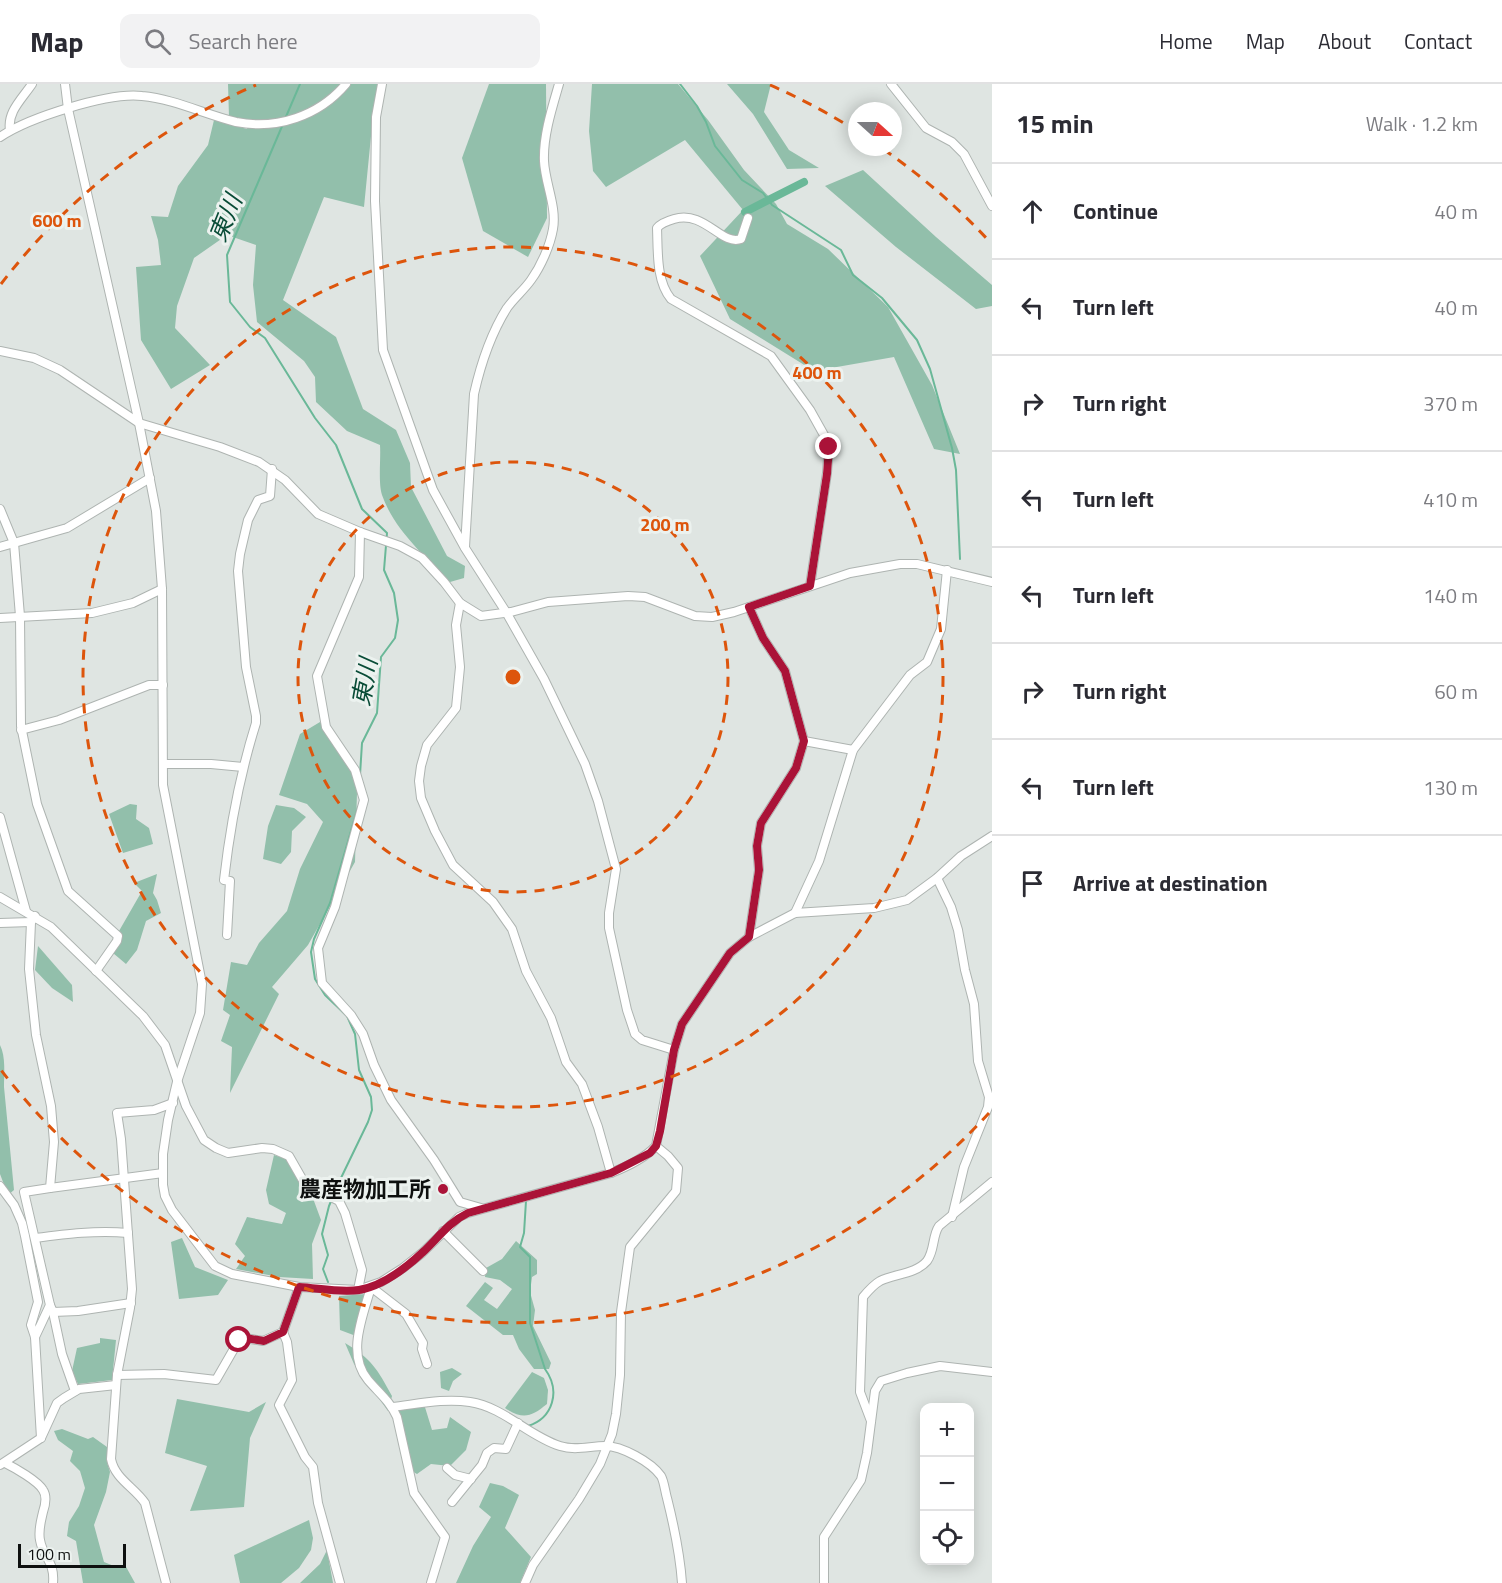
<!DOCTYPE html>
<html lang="en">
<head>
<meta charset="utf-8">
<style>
	body { margin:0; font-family:"Titillium Web","Noto Sans JP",sans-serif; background:#f2f2f3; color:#2b2b33 }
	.controls { position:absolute; right:18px; bottom:18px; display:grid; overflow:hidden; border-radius:12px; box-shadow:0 3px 15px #0003 }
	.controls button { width:54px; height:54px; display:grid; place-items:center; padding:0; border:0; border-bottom:2px solid #e1e1e2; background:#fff; color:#2b2b33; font:30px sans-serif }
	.compass { position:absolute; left:848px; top:18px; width:54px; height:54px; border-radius:50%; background:#fff; box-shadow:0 3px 15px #0003; rotate:111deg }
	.scale { position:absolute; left:18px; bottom:15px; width:108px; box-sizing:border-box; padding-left:6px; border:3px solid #0e100f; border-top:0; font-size:16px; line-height:21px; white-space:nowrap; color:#0e100f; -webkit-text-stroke:4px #ecf2ef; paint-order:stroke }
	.stop { position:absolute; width:18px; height:18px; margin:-14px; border:4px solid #aa1338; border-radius:50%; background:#fff }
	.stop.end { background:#aa1338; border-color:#fff; box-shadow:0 2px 6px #0008 }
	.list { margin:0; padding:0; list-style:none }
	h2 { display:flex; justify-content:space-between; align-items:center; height:78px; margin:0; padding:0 24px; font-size:26px }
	h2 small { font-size:20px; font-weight:400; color:#7c7c81 }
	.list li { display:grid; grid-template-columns:39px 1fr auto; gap:18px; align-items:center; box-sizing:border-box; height:96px; padding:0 24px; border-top:2px solid #e1e1e2 }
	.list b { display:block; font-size:22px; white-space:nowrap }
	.list em { font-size:20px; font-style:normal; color:#7c7c81 }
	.icon { flex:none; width:33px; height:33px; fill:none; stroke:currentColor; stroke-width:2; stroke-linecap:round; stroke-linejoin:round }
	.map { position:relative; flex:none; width:992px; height:1499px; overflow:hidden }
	header { display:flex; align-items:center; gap:36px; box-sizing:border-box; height:84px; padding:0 30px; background:#fff; border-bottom:2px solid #e1e1e2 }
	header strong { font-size:28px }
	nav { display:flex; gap:33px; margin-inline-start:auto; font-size:21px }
	.search { width:420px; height:54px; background:#f2f2f3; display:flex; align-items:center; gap:15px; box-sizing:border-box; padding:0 21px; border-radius:12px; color:#7c7c81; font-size:22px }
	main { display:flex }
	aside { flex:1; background:#fff }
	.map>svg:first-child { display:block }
	.green { fill:#92bfab }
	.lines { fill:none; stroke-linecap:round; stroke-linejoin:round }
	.stream { stroke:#6ab898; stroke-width:2 }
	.canal { stroke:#6ab898; stroke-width:8 }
	.minor-casing { stroke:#aeb4b1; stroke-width:10 }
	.minor { stroke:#fff; stroke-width:8 }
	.route { stroke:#aa1338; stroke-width:8 }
	.ring { fill:none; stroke:#dd550c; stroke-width:3; stroke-dasharray:10 8 }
	.poi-dot { fill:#aa1338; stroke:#ecf2ef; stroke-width:2 }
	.labels { text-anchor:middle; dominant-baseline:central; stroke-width:6; stroke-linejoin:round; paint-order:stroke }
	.poi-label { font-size:22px; font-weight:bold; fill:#0e100f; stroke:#ecf2ef; text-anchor:end }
	.water-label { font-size:24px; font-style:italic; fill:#094c37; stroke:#ecf2ef }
	.centre { fill:#dd550c; stroke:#ecf2ef; stroke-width:3 }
	.ring-label { font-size:18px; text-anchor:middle; font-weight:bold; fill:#dd550c; stroke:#ecf2ef; stroke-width:6; stroke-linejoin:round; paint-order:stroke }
</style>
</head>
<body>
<header>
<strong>Map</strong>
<div class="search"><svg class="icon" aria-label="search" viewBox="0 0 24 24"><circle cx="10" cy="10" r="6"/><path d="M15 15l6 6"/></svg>Search here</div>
<nav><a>Home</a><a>Map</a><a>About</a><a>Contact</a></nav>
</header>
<main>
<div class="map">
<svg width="992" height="1499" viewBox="0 0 992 1499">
	<rect width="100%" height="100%" fill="#dfe5e2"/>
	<g class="green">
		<path d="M228,0H380L373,32L364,123L324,113L283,216L336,253L363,325L396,346L410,379L411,403L447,472L465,482L464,494L450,498C426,473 394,446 382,411C378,399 381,374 380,361L347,347L316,318L315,293L304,277L257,238L253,201L256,161L227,151L194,174L177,222L175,244L210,281L171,305L141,256L136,183L161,181L158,156L151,132L168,133L178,102L208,61L214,36L247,45L248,41L229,33Z"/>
		<polygon points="489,0 546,0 547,134 528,173 483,147 462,74"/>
		<polygon points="592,0 678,0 708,36 744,86 776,120 787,140 828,165 888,223 932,301 960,370 934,365 894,273 814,287 730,235 700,172 743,126 685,56 606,103 593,87 589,47"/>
		<polygon points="727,0 771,0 764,28 789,66 819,84 787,85 753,30"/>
		<polygon points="863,86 936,153 992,201 992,222 976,225 896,163 825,102"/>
		<polygon points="320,638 351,673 357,708 355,778 308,861 272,903 279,910 230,1009 232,963 221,957 230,931 223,926 231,878 247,881 259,859 287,827 300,785 323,738 307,720 279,711 300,650"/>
		<polygon points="130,720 137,721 136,735 149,744 153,760 123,769 109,730"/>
		<polygon points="276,721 294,724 306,733 292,747 291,768 281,780 263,775 268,742"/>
		<polygon points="157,790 153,809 157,816 161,829 146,837 137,866 126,880 113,869 122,854 119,847 142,807 134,799"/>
		<polygon points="38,862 72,901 73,918 52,904 35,886"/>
		<path d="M0,961C6,973 4,990 4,1003L14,1106L8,1111L0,1090Z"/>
		<polygon points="274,1071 286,1075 301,1102 311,1109 321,1136 312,1160 313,1195 279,1193 236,1185 245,1172 235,1160 247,1133 282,1140 286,1129 269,1120 266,1106"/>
		<polygon points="182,1154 195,1183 228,1196 218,1211 179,1215 171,1158"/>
		<polygon points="516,1157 537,1176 537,1190 532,1193 530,1208 535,1226 533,1242 551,1279 549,1285 534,1285 519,1265 513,1251 503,1251 466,1222 485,1198 493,1204 484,1216 497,1225 512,1205 500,1196 485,1193 486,1184 502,1175"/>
		<polygon points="366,1210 358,1233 356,1252 340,1246 339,1212"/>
		<polygon points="100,1254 116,1256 112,1296 78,1300 72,1287 77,1264 100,1259"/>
		<path d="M345,1259C372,1275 377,1285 392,1312L388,1327L354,1280Z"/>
		<polygon points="452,1284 462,1290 453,1297 449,1307 441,1304 440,1288"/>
		<path d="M532,1288L544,1294L548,1306L547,1320C531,1333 523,1336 505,1324Z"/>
		<polygon points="177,1315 249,1328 266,1318 250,1354 244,1423 190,1427 207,1382 165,1369"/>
		<polygon points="424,1320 432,1346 447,1344 450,1333 471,1348 466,1366 450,1382 431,1380 417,1390 410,1386 404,1345 397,1326"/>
		<polygon points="62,1345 88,1355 93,1353 107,1363 107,1378 110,1388 106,1408 94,1441 104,1478 119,1484 125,1481 135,1499 83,1499 76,1457 67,1452 69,1438 79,1422 85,1404 80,1387 70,1377 73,1367 58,1356 54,1347"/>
		<polygon points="490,1399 503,1402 519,1411 505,1444 531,1473 520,1499 456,1499 473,1462 491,1433 479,1423"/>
		<polygon points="309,1436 313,1454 311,1466 299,1484 281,1499 240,1499 234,1471"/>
		<polygon points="327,1466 333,1499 300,1499 320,1480"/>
	</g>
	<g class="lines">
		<g class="stream">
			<polyline points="680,0 697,22 706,38 715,62 742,96 763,109 772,121 841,166 853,191 882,214 917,256 930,285 952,364 956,386 960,475"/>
			<polyline points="285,35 300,0"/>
			<polyline points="283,40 227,171 230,218 250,243 265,254 315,334 336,361 362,425 387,449 384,486 394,509 398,536 395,554 381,573 377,629 362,659 360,691"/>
			<path d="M526,1117L524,1149L520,1163L530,1173V1239L545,1285C561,1307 553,1334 528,1342"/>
			<polyline points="328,1198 323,1185 328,1171 322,1150 329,1122 340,1096 368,1038 372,1026 371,1013 359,986 355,950 347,932 325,911 315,895 311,868 314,855 330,819 358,723"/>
		</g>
		<polyline class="canal" points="745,128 804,98"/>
		<defs>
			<g id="minor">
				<path d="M65,0L68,25L139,339L156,427L162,505L163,701L202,900L200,929L177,998L168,1036L163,1070V1101L165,1112L172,1126L215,1182L232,1190L299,1203L358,1206L381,1198L403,1184L422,1169L459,1133L468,1129L611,1089C626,1083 644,1075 656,1062L674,966L682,940L730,869L749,853L795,829L874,824L907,816L937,794L961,772L992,752"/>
				<polyline points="382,0 376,33 375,117 383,266 433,406 465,464 506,528 544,595 585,680 598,717 616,785 609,829 609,844 627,926 635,950 642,956 674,966"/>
				<polyline points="891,0 926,44 952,58 964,70 992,122"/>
				<path d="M10,46C7,28 22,15 32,0"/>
				<path d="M0,53C28,34 108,8 142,12C174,15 204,30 236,38C277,46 319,32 346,0"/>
				<path d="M748,134L741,155C721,162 705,126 674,135C667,137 661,139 657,144C658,167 656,197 671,215L771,272L810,326L829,360L827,389L810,502"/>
				<polyline points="0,267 34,274 60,286 139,339 220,363 259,378 285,396 318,430 360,448 400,462 422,474 444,498 460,519 481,532 511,528 548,518 628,512 645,513 695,532 712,533 734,528 850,489 900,480 917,480 992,498"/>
				<polyline points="0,425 14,459 20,532 21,642 37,720 68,807 118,852 117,857 96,887"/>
				<polyline points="360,448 359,493 317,592 326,643 355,686 364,716 335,823 318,864 322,899 351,931 363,950 374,981 391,1016 434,1076 460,1118 481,1124"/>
				<polyline points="0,463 67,444 150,394"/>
				<path d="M465,463L474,310C481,279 490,251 507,224C514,214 524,206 531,196C541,182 550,162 553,145C557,123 545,99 544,77C543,52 552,24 559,0"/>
				<polyline points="460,519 456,541 460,583 456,624 427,661 421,682 419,697 421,714 435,747 453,781 493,818 512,845 526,887 551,934 566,978 582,1000 598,1043 611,1089"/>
				<polyline points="749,523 763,554 785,587 804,657 796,684 761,739 757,762 759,786 749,853"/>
				<polyline points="0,534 92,529 133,519 162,505"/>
				<polyline points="21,646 59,636 149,601 163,601"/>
				<polyline points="804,657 853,666"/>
				<polyline points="163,680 211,680 243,683"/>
				<polyline points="0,733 26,827"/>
				<polyline points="937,794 951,823 958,846 965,886 974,920 978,977 989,1013 988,1023 964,1083 952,1133"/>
				<polyline points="0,813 51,843 143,932 165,961 186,1022 204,1056 216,1064 228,1069 262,1064 273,1065 289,1072 305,1100 339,1117 345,1129 362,1186 358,1206"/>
				<polyline points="795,829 819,777 853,666 910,591 927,578 941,545 947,486"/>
				<polyline points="35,832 31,838 29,885 36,951 51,1022 54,1058 50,1104 24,1108 50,1221 35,1253"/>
				<polyline points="0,839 31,838"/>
				<path d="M227,851L230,797L224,796C230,743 240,690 256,639V632L246,583L238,487L240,470L248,436L258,416L270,412L272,385"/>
				<polyline points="0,1102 14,1121 22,1139 25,1152 38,1218 31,1241 35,1253 41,1354"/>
				<polyline points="50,1104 163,1089"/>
				<polyline points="443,1147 483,1187"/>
				<path d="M35,1154C66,1150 97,1146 128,1149"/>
				<polyline points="299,1203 283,1248 287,1258 292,1296 279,1321 305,1373 313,1383 318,1419 340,1499"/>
				<polyline points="50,1221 53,1228 78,1227 131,1219"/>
				<polyline points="53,1228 62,1270 75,1307"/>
				<path d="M427,1280L422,1265L423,1259L406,1230L371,1203C363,1232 346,1270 368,1296C379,1309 390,1317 397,1333L414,1409L445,1453L431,1499"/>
				<polyline points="117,1291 164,1290 216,1296 239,1256 245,1254 263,1257 283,1248"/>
				<path d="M392,1323C418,1320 444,1314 470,1318C504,1323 528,1352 560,1362C575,1367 590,1362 605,1362C622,1362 651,1378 661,1392C664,1397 665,1407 667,1414C674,1442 680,1470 682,1499"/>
				<path d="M871,1337L860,1308L863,1213C868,1207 873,1201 880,1197C894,1190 916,1190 927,1177C935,1166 932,1152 939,1142L992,1098"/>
				<path d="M5,1379C15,1384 38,1397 43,1406C47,1412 45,1422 43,1428C41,1437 38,1446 40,1456C43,1474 55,1477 53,1499"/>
				<polyline points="0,1381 41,1354 57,1319 64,1314 79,1305 116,1301"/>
				<polyline points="447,1384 455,1391 471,1395"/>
				<polyline points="452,1418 482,1381 487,1369 494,1364 506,1365 518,1339"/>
				<path d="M166,1499L145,1419C134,1403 115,1395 111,1375L117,1291L130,1224L132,1205L121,1055L117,1029L154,1026L173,1019"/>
				<polyline points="525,1499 533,1481 579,1415 600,1380 612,1350 616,1330 620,1291 621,1228 630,1163 676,1107 678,1084 668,1072 656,1062"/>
				<polyline points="824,1499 824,1453 861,1396 867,1369 875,1307 881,1297 907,1289 940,1282 992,1288"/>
			</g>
		</defs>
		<use href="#minor" class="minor-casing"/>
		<use href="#minor" class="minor"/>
	</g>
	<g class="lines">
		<path class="route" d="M239,1256L245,1254L264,1257L283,1248L299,1203C318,1204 340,1209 359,1206C382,1202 406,1184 423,1168C438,1154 449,1138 468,1129L611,1089L650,1069L656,1062L660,1047L674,966L682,940L730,869L749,853L759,786L757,762L761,739L796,684L804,657L785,587L763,554L749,523L810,502L827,390L829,363"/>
	</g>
	<g class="ring">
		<circle cx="513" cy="593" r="215"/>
		<circle cx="513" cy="593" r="430"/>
		<path d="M989 1029A645 645 0 0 1 1 986M1 200A645 645 0 0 1 256 1M770 1A645 645 0 0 1 855 46M883 65A645 645 0 0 1 989 157"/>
	</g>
	<circle class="poi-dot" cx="443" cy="1105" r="6"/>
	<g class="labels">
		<g class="poi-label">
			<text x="431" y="1105">農産物加工所</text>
		</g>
		<g class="water-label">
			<text transform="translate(225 134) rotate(-68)">東川</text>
			<text transform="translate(364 598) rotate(-80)">東川</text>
		</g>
	</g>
	<circle cx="513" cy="593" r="9" class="centre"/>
	<g class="ring-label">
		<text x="57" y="143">600 m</text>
		<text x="817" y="295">400 m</text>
		<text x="665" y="447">200 m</text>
	</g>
</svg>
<div class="controls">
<button>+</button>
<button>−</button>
<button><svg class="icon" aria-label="locate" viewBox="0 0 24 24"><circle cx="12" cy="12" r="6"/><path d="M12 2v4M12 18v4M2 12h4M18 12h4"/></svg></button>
</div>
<svg class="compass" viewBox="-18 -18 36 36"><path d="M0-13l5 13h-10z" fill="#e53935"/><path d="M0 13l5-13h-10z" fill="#7c7c81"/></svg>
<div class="scale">100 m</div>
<div class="stop" style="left:239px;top:1256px"></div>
<div class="stop end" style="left:829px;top:363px"></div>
</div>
<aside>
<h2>15 min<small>Walk · 1.2 km</small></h2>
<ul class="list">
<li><svg class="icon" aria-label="ahead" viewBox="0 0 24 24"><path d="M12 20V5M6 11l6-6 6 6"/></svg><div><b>Continue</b></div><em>40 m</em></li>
<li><svg class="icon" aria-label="left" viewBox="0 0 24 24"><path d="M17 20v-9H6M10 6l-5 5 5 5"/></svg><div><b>Turn left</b></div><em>40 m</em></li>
<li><svg class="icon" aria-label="right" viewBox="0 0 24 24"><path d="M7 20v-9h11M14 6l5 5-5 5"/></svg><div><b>Turn right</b></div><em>370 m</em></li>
<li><svg class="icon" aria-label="left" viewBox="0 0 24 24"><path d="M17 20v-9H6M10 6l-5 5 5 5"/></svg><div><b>Turn left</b></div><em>410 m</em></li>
<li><svg class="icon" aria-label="left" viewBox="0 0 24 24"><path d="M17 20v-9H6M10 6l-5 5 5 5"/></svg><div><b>Turn left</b></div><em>140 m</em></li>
<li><svg class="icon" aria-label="right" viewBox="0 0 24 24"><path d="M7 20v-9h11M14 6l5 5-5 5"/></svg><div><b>Turn right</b></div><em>60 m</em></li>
<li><svg class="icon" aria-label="left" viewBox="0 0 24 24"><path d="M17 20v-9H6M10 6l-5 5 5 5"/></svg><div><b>Turn left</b></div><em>130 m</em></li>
<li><svg class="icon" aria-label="arrive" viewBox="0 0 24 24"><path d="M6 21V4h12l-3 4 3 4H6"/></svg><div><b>Arrive at destination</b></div></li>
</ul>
</aside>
</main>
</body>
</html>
